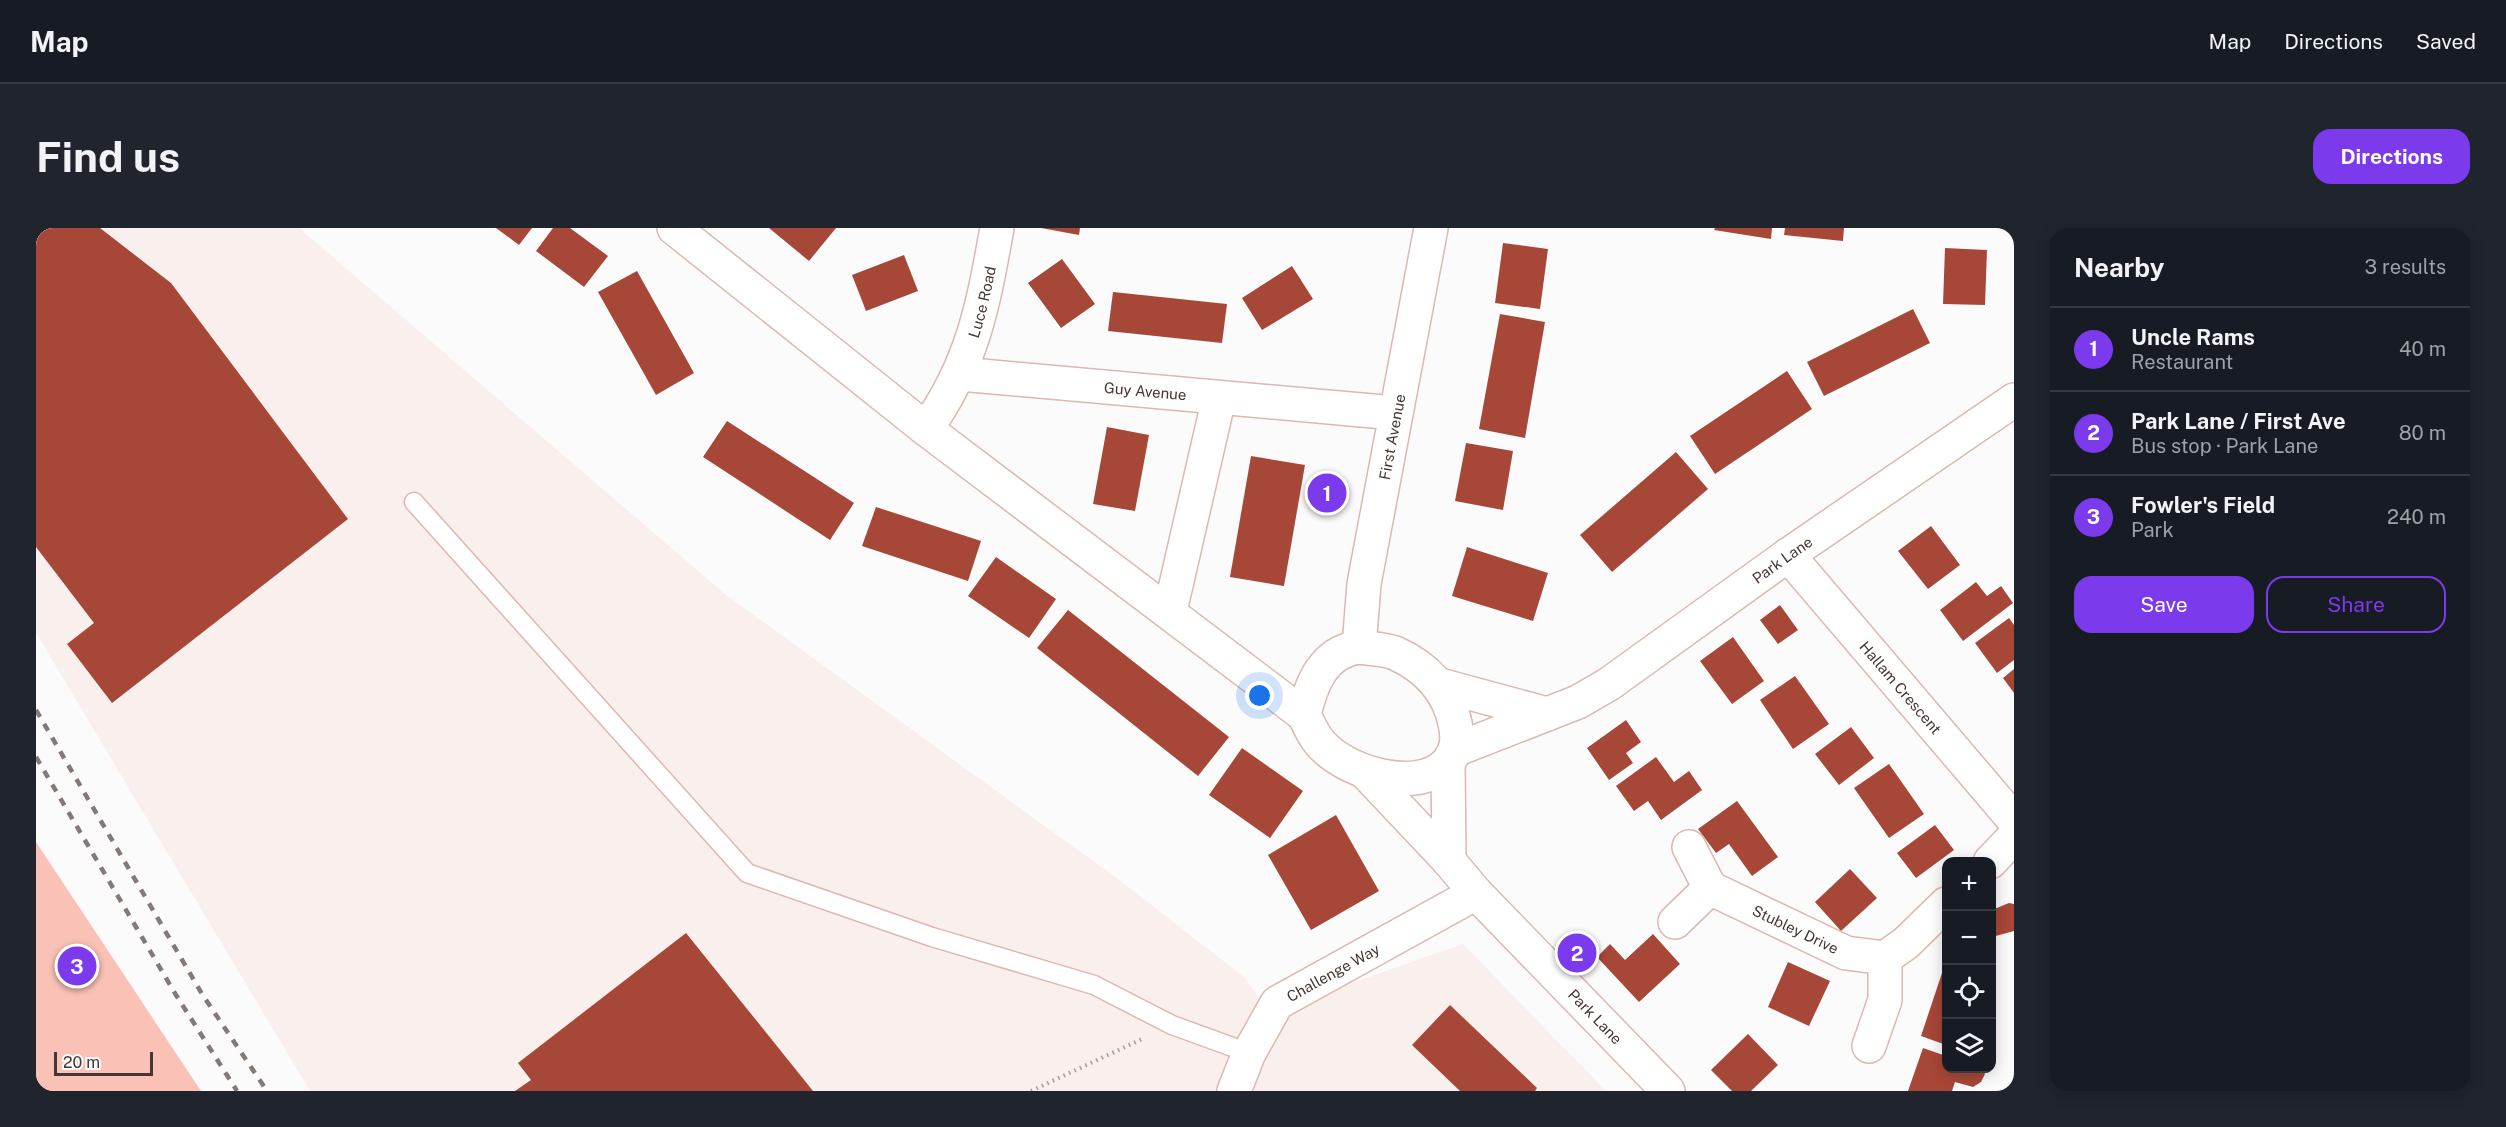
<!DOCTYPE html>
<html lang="en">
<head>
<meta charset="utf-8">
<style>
	body { margin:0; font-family:"Public Sans",sans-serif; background:#20242c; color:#f1f3f6 }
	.controls { position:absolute; right:18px; bottom:18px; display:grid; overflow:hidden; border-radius:12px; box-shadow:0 3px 15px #0003 }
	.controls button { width:54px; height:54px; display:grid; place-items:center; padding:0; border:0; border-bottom:2px solid #363941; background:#171b24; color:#f1f3f6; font:30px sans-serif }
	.scale { position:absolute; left:18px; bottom:15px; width:99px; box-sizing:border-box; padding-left:6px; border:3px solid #463734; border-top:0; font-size:16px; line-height:21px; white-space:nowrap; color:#463734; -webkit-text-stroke:4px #fbfbfb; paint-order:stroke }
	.you { position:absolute; left:1224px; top:468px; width:21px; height:21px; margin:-15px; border:4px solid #fff; border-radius:50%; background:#1a73e8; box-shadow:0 0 0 9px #1a73e833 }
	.badge { display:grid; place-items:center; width:39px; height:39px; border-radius:50%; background:#7c3aed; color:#fff; font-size:20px; font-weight:700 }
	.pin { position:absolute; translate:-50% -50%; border:3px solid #fff; box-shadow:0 2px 6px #0006 }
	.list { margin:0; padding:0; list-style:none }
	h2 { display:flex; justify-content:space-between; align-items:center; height:78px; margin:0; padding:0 24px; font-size:26px }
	h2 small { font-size:20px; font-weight:400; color:#9ea1a6 }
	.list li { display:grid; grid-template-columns:39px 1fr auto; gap:18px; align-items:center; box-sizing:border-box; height:84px; padding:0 24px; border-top:2px solid #363941 }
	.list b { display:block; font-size:22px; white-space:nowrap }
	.list p { margin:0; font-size:20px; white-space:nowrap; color:#9ea1a6 }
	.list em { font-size:20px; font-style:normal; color:#9ea1a6 }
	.actions { display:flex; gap:12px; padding:18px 24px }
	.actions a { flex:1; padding:14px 0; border:2px solid #7c3aed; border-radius:18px; text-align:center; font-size:21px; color:#7c3aed }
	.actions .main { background:#7c3aed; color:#fff }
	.icon { flex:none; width:33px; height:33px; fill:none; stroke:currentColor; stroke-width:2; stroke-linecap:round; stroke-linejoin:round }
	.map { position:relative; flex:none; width:1978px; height:863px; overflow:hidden; border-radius:18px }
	header { display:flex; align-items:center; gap:36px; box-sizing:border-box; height:84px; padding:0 30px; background:#171b24; border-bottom:2px solid #363941 }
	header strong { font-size:28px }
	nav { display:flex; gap:33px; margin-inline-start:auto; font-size:21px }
	.intro { display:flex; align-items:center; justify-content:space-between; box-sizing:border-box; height:144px; padding:0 36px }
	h1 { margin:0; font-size:42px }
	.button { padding:15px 27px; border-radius:18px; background:#7c3aed; color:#fff; font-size:21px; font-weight:700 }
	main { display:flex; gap:36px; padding:0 36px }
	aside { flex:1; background:#171b24; border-radius:18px; box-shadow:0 3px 15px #0003 }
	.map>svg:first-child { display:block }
	.built { fill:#f9efed }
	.green { fill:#fac1b6 }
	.building { fill:#a74738 }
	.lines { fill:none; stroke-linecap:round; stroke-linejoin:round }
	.service-casing { stroke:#deb7b0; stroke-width:21 }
	.minor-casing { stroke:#deb7b0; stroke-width:36 }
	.tertiary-casing { stroke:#deb7b0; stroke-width:36 }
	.path { stroke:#a29b9a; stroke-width:4; stroke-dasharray:1.5 4.5; stroke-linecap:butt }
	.service { stroke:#fff; stroke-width:18 }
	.minor { stroke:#fff; stroke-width:33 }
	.tertiary { stroke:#fff; stroke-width:33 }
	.rail { stroke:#837977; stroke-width:4.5; stroke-dasharray:8 8; stroke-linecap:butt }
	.labels { text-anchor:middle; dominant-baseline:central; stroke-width:6; stroke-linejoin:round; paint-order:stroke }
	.street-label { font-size:15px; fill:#463734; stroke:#fbfbfb }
</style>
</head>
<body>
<header>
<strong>Map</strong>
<nav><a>Map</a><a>Directions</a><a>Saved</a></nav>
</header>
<div class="intro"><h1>Find us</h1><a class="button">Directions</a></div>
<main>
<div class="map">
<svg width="1978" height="863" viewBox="0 0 1978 863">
	<rect width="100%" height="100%" fill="#fbfbfb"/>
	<polygon class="built" points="0,0 263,0 690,367 1086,654 1209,750 1233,784 1427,716 1570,863 274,863 0,405"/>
	<polygon class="green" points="0,614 165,863 0,863"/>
	<g class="building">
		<polygon points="0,0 64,0 135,55 312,291 76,475 31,416 58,395 0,319"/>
		<polygon points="460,0 496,0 483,17"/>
		<polygon points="517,0 534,0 572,28 548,59 500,23"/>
		<polygon points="733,0 800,0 773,33"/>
		<polygon points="1005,0 1044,0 1043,7"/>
		<polygon points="1679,0 1736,0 1735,11 1678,2"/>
		<polygon points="1749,0 1808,0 1807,13 1748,7"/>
		<polygon points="1467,15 1512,21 1504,81 1459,75"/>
		<polygon points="1909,20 1951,22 1949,77 1907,76"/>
		<polygon points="868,27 882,63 830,83 816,47"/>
		<polygon points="1026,31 1059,76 1025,100 992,55"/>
		<polygon points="1256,38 1277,71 1226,102 1206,70"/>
		<polygon points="601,43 658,145 620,167 562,64"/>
		<polygon points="1077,64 1191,76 1186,115 1072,103"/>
		<polygon points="1877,81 1894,115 1788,168 1771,134"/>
		<polygon points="1464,86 1509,94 1489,210 1443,201"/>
		<polygon points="1751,143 1776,181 1679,246 1654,208"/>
		<polygon points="691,193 818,275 794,312 667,229"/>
		<polygon points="1071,199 1113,207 1099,283 1057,276"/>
		<polygon points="1430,215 1477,223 1467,282 1419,273"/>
		<polygon points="1640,224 1672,261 1576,344 1544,307"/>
		<polygon points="1215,228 1269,237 1248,358 1194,349"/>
		<polygon points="840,279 945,313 932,353 826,318"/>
		<polygon points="1895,298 1924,337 1892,361 1862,323"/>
		<polygon points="1431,319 1512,345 1497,393 1416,368"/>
		<polygon points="960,329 1020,371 993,410 932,368"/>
		<polygon points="1940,354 1951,368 1965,358 1977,375 1927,413 1904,382"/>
		<polygon points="1744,377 1762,402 1742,416 1724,392"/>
		<polygon points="1032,382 1193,509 1162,548 1001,420"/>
		<polygon points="1973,390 1978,397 1978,432 1961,445 1939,415"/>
		<polygon points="1697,409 1728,453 1696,476 1664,433"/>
		<polygon points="1978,441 1978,465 1967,450"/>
		<polygon points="1759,448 1793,496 1757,521 1724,472"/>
		<polygon points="1590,492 1605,514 1590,525 1597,535 1573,552 1551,520"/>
		<polygon points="1815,499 1838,530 1803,557 1779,526"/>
		<polygon points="1206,520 1267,563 1234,610 1173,567"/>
		<polygon points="1620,529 1638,554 1653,543 1666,562 1625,592 1612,573 1598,583 1580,558"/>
		<polygon points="1853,536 1888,586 1853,610 1818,560"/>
		<polygon points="1701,573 1742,629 1716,648 1693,616 1680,625 1662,601"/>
		<polygon points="1300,587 1343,663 1275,702 1232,627"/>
		<polygon points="1899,597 1918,622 1880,650 1861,625"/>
		<polygon points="1814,641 1841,670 1805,703 1779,674"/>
		<polygon points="1973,675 1978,676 1978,703 1956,709 1956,682"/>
		<polygon points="650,705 777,863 479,863 495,852 482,835"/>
		<polygon points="1617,706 1644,736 1603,774 1561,729 1574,716 1589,732"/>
		<polygon points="1910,733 1910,817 1885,808"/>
		<polygon points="1752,734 1794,753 1773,798 1732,779"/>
		<polygon points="1414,777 1501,860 1499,863 1424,863 1376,817"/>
		<polygon points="1712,806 1742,837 1715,863 1696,863 1675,842"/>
		<polygon points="1887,820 1910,828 1910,840 1945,840 1949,846 1945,854 1937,859 1919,854 1916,863 1872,863"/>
	</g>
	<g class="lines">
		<defs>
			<polyline id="service" points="378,274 711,645 896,709 1058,757 1136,797 1213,825"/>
			<g id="minor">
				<polyline points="638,0 890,201 1268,487"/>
				<path id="s1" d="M924,146L1359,185"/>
				<path id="s2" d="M890,201C937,135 947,78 961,0"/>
				<path id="s3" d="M1752,327L1978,592"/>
				<polyline points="1134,383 1183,170"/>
				<path id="s4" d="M1323,419L1328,356L1395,0"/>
				<path id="s5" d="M1653,619L1674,660L1810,725L1849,730L1870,715L1910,676"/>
				<polyline points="1954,634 1978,609"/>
				<polyline points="1639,694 1674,660"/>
				<polyline points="1833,818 1849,772 1849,730"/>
				<path id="s6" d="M1198,863L1213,825L1241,775L1440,665"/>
			</g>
			<g id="tertiary">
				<path d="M1323,419C1334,421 1349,421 1359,425C1390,439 1412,462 1419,495C1422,509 1422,522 1412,534C1383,568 1304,544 1281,511C1276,504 1272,495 1268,487C1275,456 1287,424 1323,419Z"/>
				<polyline points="1404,457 1511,486"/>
				<path id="s7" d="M1419,522L1542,474L1573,456L1752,327L1978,172"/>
				<polyline points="1412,535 1413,633"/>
				<path id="s8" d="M1329,544L1413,633L1440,665L1632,863"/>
			</g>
		</defs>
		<use href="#service" class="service-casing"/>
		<use href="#minor" class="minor-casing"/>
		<use href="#tertiary" class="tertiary-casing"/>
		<polyline class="path" points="995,863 1106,811"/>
		<use href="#service" class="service"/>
		<use href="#minor" class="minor"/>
		<use href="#tertiary" class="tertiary"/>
		<g class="rail">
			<polyline points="0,482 166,766 231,863"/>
			<polyline points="0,529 140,767 201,863"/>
		</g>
	</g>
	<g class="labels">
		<g class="street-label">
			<text stroke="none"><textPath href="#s2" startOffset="140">Luce Road</textPath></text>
			<text stroke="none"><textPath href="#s1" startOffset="186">Guy Avenue</textPath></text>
			<text stroke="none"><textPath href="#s4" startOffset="213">First Avenue</textPath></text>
			<text stroke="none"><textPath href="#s7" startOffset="381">Park Lane</textPath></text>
			<text stroke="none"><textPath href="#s3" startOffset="174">Hallam Crescent</textPath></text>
			<text stroke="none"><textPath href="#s5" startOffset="141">Stubley Drive</textPath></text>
			<text stroke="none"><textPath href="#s6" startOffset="162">Challenge Way</textPath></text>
			<text stroke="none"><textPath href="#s8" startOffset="336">Park Lane</textPath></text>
		</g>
	</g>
</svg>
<div class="controls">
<button>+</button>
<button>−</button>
<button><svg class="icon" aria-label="locate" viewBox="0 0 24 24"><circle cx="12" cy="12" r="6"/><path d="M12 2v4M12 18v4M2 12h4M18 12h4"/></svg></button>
<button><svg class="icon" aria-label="layers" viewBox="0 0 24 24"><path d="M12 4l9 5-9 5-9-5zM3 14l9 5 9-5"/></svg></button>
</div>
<div class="scale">20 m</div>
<div class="you"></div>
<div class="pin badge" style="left:1291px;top:265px">1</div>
<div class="pin badge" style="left:1541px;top:725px">2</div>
<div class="pin badge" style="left:41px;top:738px">3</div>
</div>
<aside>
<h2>Nearby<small>3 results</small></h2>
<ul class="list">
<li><span class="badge">1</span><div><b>Uncle Rams</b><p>Restaurant</p></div><em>40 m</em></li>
<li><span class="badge">2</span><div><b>Park Lane / First Ave</b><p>Bus stop · Park Lane</p></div><em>80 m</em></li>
<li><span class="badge">3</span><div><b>Fowler's Field</b><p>Park</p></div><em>240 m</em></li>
</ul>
<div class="actions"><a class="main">Save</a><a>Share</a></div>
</aside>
</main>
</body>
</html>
